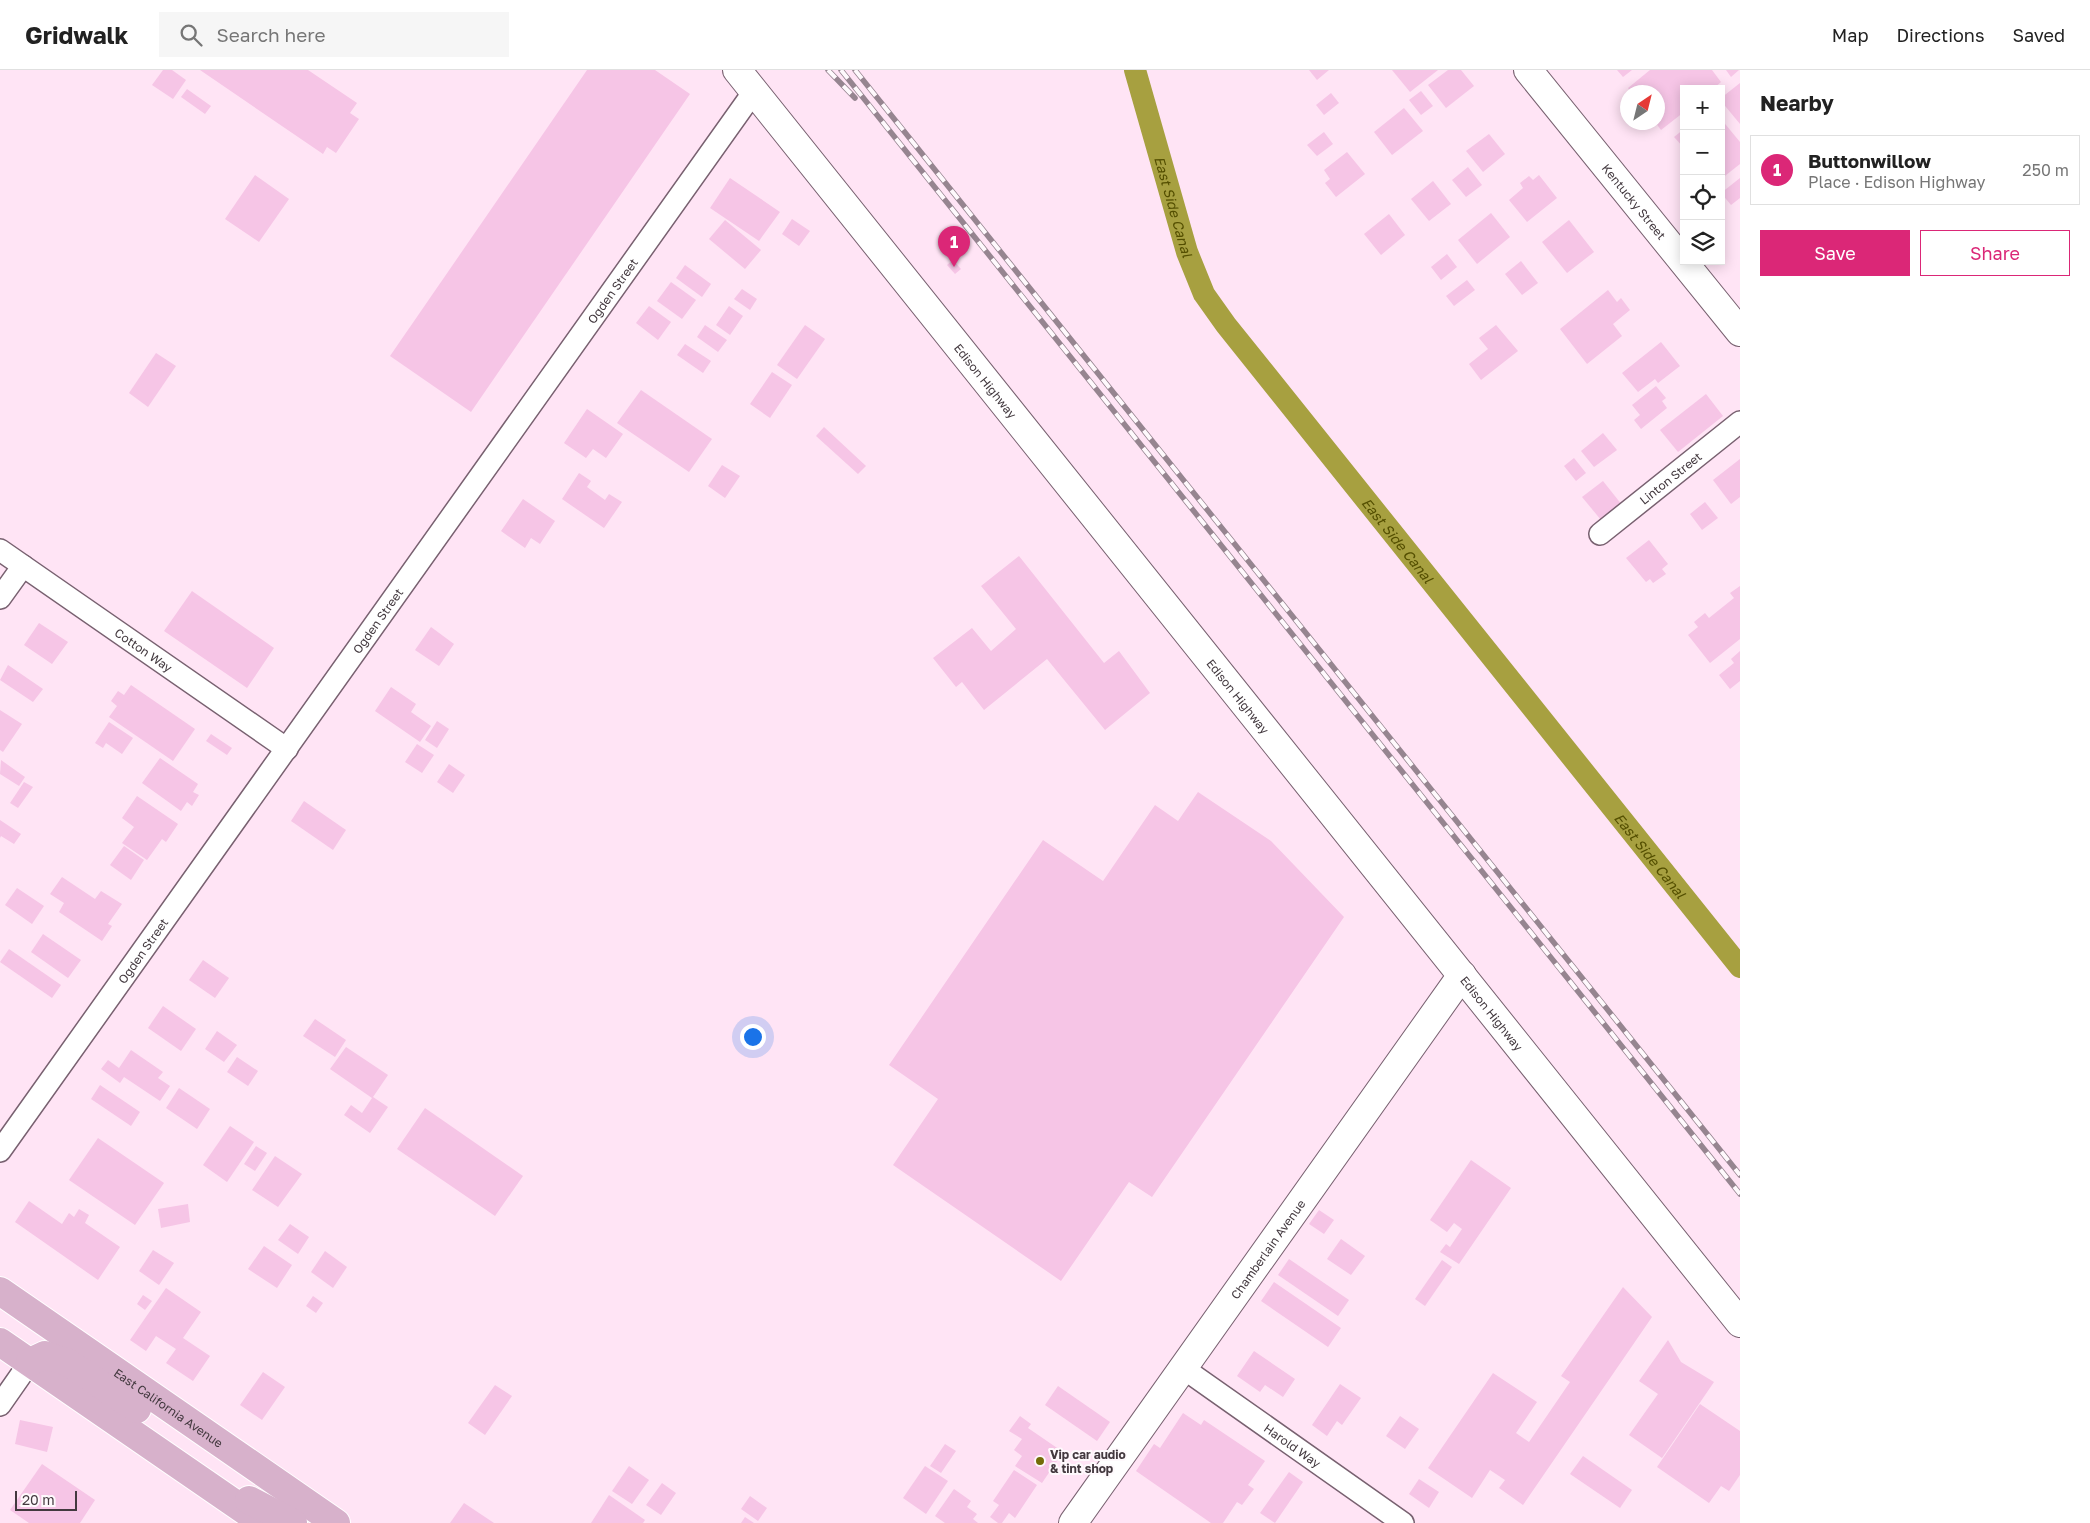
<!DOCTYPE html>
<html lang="en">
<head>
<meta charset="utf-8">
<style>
	body { margin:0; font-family:"Golos Text",sans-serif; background:#f6f6f6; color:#222 }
	.controls { position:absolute; right:15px; top:15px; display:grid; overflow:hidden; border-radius:0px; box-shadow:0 2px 12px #0003 }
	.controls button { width:45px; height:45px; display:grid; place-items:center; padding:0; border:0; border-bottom:1px solid #e0e0e0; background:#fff; color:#222; font:25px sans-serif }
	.compass { position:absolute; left:1620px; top:15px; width:45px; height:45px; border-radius:50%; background:#fff; box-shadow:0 2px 12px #0003; rotate:35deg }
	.scale { position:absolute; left:15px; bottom:12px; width:62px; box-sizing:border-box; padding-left:5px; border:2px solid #43393f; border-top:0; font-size:14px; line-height:18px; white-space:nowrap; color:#43393f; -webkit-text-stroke:4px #fef9fc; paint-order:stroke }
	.you { position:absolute; left:752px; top:966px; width:18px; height:18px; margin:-12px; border:4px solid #fff; border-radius:50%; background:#1a73e8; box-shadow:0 0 0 8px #1a73e833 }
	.badge { display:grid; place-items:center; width:32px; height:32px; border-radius:50%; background:#db2777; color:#fff; font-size:16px; font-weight:700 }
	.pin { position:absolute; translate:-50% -41px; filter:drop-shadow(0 1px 2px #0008) }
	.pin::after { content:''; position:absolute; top:26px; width:18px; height:15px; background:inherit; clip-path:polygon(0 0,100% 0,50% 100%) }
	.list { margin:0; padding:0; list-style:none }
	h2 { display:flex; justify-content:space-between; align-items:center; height:65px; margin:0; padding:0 20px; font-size:21px }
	h2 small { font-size:16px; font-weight:400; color:#767676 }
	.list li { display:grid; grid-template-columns:32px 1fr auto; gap:15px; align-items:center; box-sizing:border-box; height:70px; margin:0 10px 10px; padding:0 10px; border:1px solid #e0e0e0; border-radius:0px }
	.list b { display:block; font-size:19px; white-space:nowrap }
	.list p { margin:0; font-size:16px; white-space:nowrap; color:#767676 }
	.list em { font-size:16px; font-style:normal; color:#767676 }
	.actions { display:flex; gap:10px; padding:15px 20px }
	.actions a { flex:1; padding:11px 0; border:1px solid #db2777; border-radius:0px; text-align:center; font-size:18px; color:#db2777 }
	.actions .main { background:#db2777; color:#fff }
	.icon { flex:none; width:28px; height:28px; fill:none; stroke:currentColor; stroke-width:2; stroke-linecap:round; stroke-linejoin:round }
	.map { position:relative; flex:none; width:1740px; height:1453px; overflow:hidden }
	header { display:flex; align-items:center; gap:30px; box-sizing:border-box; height:70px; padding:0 25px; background:#fff; border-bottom:1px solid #e0e0e0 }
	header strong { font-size:24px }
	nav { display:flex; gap:28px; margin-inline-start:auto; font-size:18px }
	.search { width:350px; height:45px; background:#f6f6f6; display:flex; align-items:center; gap:12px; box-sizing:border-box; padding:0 18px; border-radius:0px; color:#767676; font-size:19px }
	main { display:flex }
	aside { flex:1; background:#fff }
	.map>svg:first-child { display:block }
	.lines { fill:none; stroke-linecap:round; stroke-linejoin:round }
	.canal { stroke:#a7a040; stroke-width:22 }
	.building { fill:#f6c5e6 }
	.minor-casing { stroke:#786170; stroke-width:24 }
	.tertiary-casing { stroke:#786170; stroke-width:30 }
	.secondary-casing { stroke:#786170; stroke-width:30 }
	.primary-casing { stroke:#fff; stroke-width:30 }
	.minor { stroke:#fff; stroke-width:21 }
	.tertiary { stroke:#fff; stroke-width:28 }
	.secondary { stroke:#fff; stroke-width:28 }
	.primary { stroke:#d7b1cb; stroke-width:28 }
	.rail-casing { stroke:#968590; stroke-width:5.5 }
	.rail { stroke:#fef9fc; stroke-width:4; stroke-dasharray:11; stroke-linecap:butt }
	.poi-dot { fill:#736c08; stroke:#fef9fc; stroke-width:2 }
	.labels { text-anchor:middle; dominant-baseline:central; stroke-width:4; stroke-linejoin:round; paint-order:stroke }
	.street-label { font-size:12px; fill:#43393f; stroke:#fef9fc }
	.poi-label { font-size:12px; font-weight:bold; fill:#43393f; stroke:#fef9fc; text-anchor:start }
	.water-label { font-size:14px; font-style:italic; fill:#544f01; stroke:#fef9fc }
</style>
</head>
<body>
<header>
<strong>Gridwalk</strong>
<div class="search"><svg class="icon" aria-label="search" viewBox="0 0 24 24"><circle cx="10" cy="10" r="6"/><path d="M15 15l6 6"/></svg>Search here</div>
<nav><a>Map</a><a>Directions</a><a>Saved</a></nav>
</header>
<main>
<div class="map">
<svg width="1740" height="1453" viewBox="0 0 1740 1453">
	<rect width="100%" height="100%" fill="#ffe4f5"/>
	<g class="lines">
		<path class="canal" id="s1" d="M1135,0L1187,182L1204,224L1226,255L1740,897"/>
	</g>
	<g class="building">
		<polygon points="163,0 172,0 186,10 173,29 152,15"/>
		<polygon points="200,0 308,0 357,33 350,43 359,49 336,83 327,77 323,84"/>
		<polygon points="587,0 655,0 690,24 471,342 390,286"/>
		<polygon points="1309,0 1329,0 1317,10"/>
		<polygon points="1392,0 1438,0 1410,22"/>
		<polygon points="1448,0 1461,0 1474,16 1446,38 1428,15"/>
		<polygon points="1617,0 1632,0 1623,7"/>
		<polygon points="1650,0 1712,0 1721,12 1713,19 1684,19 1684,42 1661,60 1655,52 1658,52 1658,22 1631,22 1628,18"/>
		<polygon points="1726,0 1739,0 1731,7"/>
		<polygon points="1740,13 1740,54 1721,31 1721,28"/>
		<polygon points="187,19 211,36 205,44 181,27"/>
		<polygon points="1421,21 1433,36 1421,45 1409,30"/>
		<polygon points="1331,23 1339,33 1324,45 1316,35"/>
		<polygon points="1404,38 1423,61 1392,85 1374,62"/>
		<polygon points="1721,49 1740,72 1740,94 1721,109"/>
		<polygon points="1684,59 1684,78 1674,67"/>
		<polygon points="1324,62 1333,74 1317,86 1307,75"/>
		<polygon points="1489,64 1505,84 1483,102 1466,81"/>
		<polygon points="1347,82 1365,104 1336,127 1325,113 1330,109 1324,100"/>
		<polygon points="1468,97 1482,115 1466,127 1452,110"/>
		<polygon points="255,105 289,129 259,172 225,149"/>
		<polygon points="1539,105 1557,128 1527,152 1509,130 1523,118 1520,113 1529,106 1533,110"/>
		<polygon points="730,108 780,142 759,171 710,138"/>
		<polygon points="1740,108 1740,128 1731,135 1721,123"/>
		<polygon points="1433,111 1451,134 1429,151 1411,129"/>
		<polygon points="1491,143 1510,167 1477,194 1458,170"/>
		<polygon points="1389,144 1405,165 1381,185 1364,164"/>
		<polygon points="792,149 810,161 799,176 782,164"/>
		<polygon points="725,150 761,180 745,199 709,169"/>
		<polygon points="1569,150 1594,182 1567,203 1542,172"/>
		<polygon points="1447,184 1457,197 1441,210 1431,197"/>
		<polygon points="953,190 961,199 955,204 947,195"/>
		<polygon points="1521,191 1538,213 1522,225 1505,204"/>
		<polygon points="685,195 711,214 702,227 676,208"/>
		<polygon points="1467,210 1475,220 1454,236 1446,226"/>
		<polygon points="671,212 696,230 682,249 657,231"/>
		<polygon points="742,219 757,229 750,240 734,229"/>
		<polygon points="1608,220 1617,232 1621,228 1630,240 1613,254 1622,266 1587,294 1560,259"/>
		<polygon points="649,236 671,252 658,270 636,253"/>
		<polygon points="729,236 743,246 730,265 716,255"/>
		<polygon points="705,255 727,270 718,282 697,267"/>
		<polygon points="805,255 825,269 797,309 777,295"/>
		<polygon points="1496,255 1518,281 1481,310 1469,294 1488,279 1479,268"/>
		<polygon points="1661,272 1680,296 1658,313 1655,309 1638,322 1622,303"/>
		<polygon points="685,274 711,291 703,303 677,285"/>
		<polygon points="156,283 176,296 148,337 129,323"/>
		<polygon points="772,302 792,315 770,348 750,334"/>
		<polygon points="1656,316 1666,328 1662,331 1667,338 1641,359 1634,350 1640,345 1632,335"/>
		<polygon points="641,320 712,369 689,402 617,353"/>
		<polygon points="1706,324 1723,346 1678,382 1660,360"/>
		<polygon points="587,339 623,364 606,388 593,379 586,388 564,373"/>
		<polygon points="824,357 866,396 858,404 816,366"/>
		<polygon points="1603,363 1617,380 1594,397 1581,381"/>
		<polygon points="1574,388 1586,403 1576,411 1564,396"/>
		<polygon points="1740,389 1740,427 1731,434 1713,410"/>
		<polygon points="722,395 740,406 725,428 708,416"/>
		<polygon points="579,403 591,411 587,417 605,430 609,424 622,432 604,458 562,429"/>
		<polygon points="1603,411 1626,440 1606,456 1582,427"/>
		<polygon points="523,429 555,451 540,474 531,468 525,478 501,461"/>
		<polygon points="1705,432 1718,448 1702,460 1690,444"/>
		<polygon points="1649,470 1668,494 1662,499 1666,504 1653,513 1650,509 1646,512 1626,488"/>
		<polygon points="1019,486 1104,593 1119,581 1150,623 1105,660 1047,589 984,640 962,612 956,617 933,588 972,558 991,581 1016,559 981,516"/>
		<polygon points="1740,516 1740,569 1710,593 1688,565 1698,557 1694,552 1705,543 1709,548 1734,528 1730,523"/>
		<polygon points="192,521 274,578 247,618 164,561"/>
		<polygon points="39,553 68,572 52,594 24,575"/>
		<polygon points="431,557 454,574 439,596 415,580"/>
		<polygon points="1740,581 1740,611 1730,619 1719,605 1734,593 1731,589"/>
		<polygon points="8,595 43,619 33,632 0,610"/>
		<polygon points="131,615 195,659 173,691 109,647 117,636 111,631 118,621 124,625"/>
		<polygon points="391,617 416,634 411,642 431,656 420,672 375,641"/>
		<polygon points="0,640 22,654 3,682 0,680"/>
		<polygon points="437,651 449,659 437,678 425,670"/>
		<polygon points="109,652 133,668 122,684 106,673 103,678 95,673"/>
		<polygon points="211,664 232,678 227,685 206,671"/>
		<polygon points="417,674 434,685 422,703 405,692"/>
		<polygon points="160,688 198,714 193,722 199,725 192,736 187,732 181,741 142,713"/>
		<polygon points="1,690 25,707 19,716 0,704"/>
		<polygon points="449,694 465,705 453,723 437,712"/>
		<polygon points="24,712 33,717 18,738 10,733"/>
		<polygon points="1198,722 1271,771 1344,847 1152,1127 1129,1112 1061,1211 893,1095 938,1029 889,995 1043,770 1103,811 1155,735 1178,751"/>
		<polygon points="137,726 178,754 166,772 162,769 147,790 122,773 134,757 122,748"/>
		<polygon points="304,731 346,760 333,780 291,751"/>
		<polygon points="0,750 21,764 14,774 1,766 0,768"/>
		<polygon points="124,776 144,790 131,810 110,795"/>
		<polygon points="62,807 95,829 101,821 122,834 108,854 112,856 102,871 59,842 64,833 50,824"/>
		<polygon points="17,818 44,836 32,854 5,835"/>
		<polygon points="43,864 81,890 68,908 31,882"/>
		<polygon points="9,879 61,915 52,928 0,892"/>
		<polygon points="203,890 229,908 215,928 189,910"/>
		<polygon points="163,936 196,959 181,981 148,958"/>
		<polygon points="315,949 346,970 335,987 303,966"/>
		<polygon points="217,961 237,975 224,992 205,979"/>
		<polygon points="346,977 388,1005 373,1027 388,1037 370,1063 344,1045 351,1035 362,1043 372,1028 330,999"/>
		<polygon points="131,980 163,1002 158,1008 170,1016 160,1031 124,1007 120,1013 101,999 108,990 119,998"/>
		<polygon points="237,987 258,1001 248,1016 227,1002"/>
		<polygon points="100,1015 140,1042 131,1056 91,1029"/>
		<polygon points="179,1018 210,1039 197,1059 166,1038"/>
		<polygon points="425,1038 523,1106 495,1146 397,1079"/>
		<polygon points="230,1056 254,1072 227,1112 203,1095"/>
		<polygon points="98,1068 164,1113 135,1155 69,1110"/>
		<polygon points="256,1076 267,1083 255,1101 244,1094"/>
		<polygon points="275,1086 302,1104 278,1137 252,1120"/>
		<polygon points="1471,1090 1511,1118 1459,1194 1440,1182 1446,1174 1450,1177 1462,1159 1454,1153 1447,1162 1430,1150"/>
		<polygon points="29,1131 62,1154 69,1143 74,1147 79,1139 89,1145 85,1153 120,1177 98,1210 15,1152"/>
		<polygon points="188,1134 190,1152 161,1158 158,1139"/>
		<polygon points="1319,1140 1334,1150 1324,1164 1309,1154"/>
		<polygon points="290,1154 309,1167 298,1184 278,1170"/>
		<polygon points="1341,1169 1365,1186 1351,1205 1327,1189"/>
		<polygon points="264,1176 292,1195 277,1218 248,1199"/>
		<polygon points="153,1180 174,1193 159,1215 139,1201"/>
		<polygon points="325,1181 347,1197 333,1218 311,1202"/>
		<polygon points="1289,1189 1349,1230 1338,1246 1278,1205"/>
		<polygon points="1442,1190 1452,1197 1425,1236 1415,1229"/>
		<polygon points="1274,1212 1341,1258 1328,1277 1261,1231"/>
		<polygon points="1623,1217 1652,1247 1523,1435 1499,1418 1505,1410 1490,1400 1472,1428 1428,1398 1493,1303 1537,1332 1516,1363 1529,1372 1570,1312 1561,1306"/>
		<polygon points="166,1218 201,1242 183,1268 210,1286 193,1311 166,1293 176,1279 156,1266 146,1281 130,1270"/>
		<polygon points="143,1225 152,1231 145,1240 137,1234"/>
		<polygon points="313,1226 323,1233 316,1243 306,1236"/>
		<polygon points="1668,1270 1681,1292 1714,1312 1662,1388 1629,1365 1658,1324 1639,1311"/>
		<polygon points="1254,1281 1295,1309 1283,1327 1265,1315 1260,1322 1237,1306"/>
		<polygon points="263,1302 285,1317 262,1350 240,1335"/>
		<polygon points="1340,1314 1361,1328 1342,1355 1337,1351 1327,1366 1312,1355"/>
		<polygon points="495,1315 512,1326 485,1365 468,1353"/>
		<polygon points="1058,1316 1110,1352 1097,1371 1045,1335"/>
		<polygon points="1700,1334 1740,1361 1740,1405 1729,1421 1721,1416 1709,1433 1657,1397"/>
		<polygon points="1183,1343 1201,1355 1204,1350 1265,1391 1248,1415 1254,1419 1242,1435 1237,1432 1223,1453 1211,1453 1136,1401 1154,1374 1160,1378"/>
		<polygon points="1020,1346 1031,1354 1028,1358 1063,1382 1042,1413 1015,1396 1022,1386 1014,1380 1022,1369 1009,1361"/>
		<polygon points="1400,1346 1419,1359 1405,1379 1386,1366"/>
		<polygon points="20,1350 53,1357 47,1382 15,1374"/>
		<polygon points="945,1374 956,1381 941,1403 930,1396"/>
		<polygon points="1583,1386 1632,1420 1620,1438 1570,1404"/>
		<polygon points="42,1394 95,1430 80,1453 29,1453 10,1440"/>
		<polygon points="629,1396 649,1410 632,1434 612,1421"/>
		<polygon points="925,1396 948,1411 926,1444 903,1428"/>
		<polygon points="1014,1400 1037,1415 1015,1448 1009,1443 1002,1453 998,1453 990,1447 999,1435 993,1431"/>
		<polygon points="1289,1402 1303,1412 1275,1453 1260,1443"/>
		<polygon points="1419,1409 1439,1422 1429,1438 1409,1424"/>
		<polygon points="662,1413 676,1423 661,1445 646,1435"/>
		<polygon points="954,1419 971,1431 967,1437 977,1444 973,1449 978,1453 945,1453 935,1446"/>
		<polygon points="609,1425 645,1450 643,1453 591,1453"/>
		<polygon points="750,1426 767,1438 758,1451 741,1439"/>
		<polygon points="464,1433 494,1453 450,1453"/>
		<polygon points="745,1447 754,1453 741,1453"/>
	</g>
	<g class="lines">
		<defs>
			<g id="minor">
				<path id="s2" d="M1600,464L1740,352"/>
				<path id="s3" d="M0,480L287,679"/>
				<polyline points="0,528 23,496"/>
				<path id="s4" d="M0,1081L755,20"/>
				<path id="s5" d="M1183,1298L1403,1453"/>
				<polyline points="0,1335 30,1292"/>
			</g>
			<g id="tertiary">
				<path id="s6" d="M1528,0L1740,262"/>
				<path id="s7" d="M1073,1453L1462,905"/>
			</g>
			<g id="secondary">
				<path id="s8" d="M737,0L1740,1253"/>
			</g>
			<g id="primary">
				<path id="s9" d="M0,1221L336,1453"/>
				<polyline points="0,1272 263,1453"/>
				<polyline points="30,1292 45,1285 67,1292 137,1339"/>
				<polyline points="249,1430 293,1453"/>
			</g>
		</defs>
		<use href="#minor" class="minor-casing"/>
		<use href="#tertiary" class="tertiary-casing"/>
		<use href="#secondary" class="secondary-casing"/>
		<use href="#primary" class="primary-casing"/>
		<use href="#minor" class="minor"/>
		<use href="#tertiary" class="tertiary"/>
		<use href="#secondary" class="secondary"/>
		<use href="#primary" class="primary"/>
		<defs>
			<g id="rail">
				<polyline points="828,0 855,28"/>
				<polyline points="841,0 1740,1124"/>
				<polyline points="855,0 1740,1105"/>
			</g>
		</defs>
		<use href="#rail" class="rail-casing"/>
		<use href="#rail" class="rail"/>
	</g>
	<circle class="poi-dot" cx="1040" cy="1391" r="5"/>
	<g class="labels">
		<g class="street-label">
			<text stroke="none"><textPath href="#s6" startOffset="169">Kentucky Street</textPath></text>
			<text stroke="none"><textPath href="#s4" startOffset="1056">Ogden Street</textPath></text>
			<text stroke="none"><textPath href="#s8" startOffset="398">Edison Highway</textPath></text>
			<text stroke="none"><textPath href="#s2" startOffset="90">Linton Street</textPath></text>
			<text stroke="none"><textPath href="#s4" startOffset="651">Ogden Street</textPath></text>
			<text stroke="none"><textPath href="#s3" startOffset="175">Cotton Way</textPath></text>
			<text stroke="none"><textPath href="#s8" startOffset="802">Edison Highway</textPath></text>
			<text stroke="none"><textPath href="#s4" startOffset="246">Ogden Street</textPath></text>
			<text stroke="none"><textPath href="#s8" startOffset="1208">Edison Highway</textPath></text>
			<text stroke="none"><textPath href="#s7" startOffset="336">Chamberlain Avenue</textPath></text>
			<text stroke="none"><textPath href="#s9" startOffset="205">East California Avenue</textPath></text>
			<text stroke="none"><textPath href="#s5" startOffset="134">Harold Way</textPath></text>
		</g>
		<g class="poi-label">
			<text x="1050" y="1384">Vip car audio<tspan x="1050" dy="14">&amp; tint shop</tspan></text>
		</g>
		<g class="water-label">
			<text stroke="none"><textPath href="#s1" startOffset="142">East Side Canal</textPath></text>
			<text stroke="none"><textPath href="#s1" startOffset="548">East Side Canal</textPath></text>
			<text stroke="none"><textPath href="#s1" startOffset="952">East Side Canal</textPath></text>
		</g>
	</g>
</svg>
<div class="controls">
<button>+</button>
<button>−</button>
<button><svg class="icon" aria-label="locate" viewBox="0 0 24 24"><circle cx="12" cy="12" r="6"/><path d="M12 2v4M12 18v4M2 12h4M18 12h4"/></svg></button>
<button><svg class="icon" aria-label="layers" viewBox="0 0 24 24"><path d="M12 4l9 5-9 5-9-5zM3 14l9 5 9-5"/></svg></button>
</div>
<svg class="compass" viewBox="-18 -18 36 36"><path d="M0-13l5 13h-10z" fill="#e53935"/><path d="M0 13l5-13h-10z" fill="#767676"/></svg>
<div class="scale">20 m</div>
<div class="you"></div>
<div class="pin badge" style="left:954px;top:197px">1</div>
</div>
<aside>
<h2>Nearby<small></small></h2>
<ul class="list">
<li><span class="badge">1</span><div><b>Buttonwillow</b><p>Place · Edison Highway</p></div><em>250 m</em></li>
</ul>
<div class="actions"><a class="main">Save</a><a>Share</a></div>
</aside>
</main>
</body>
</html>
